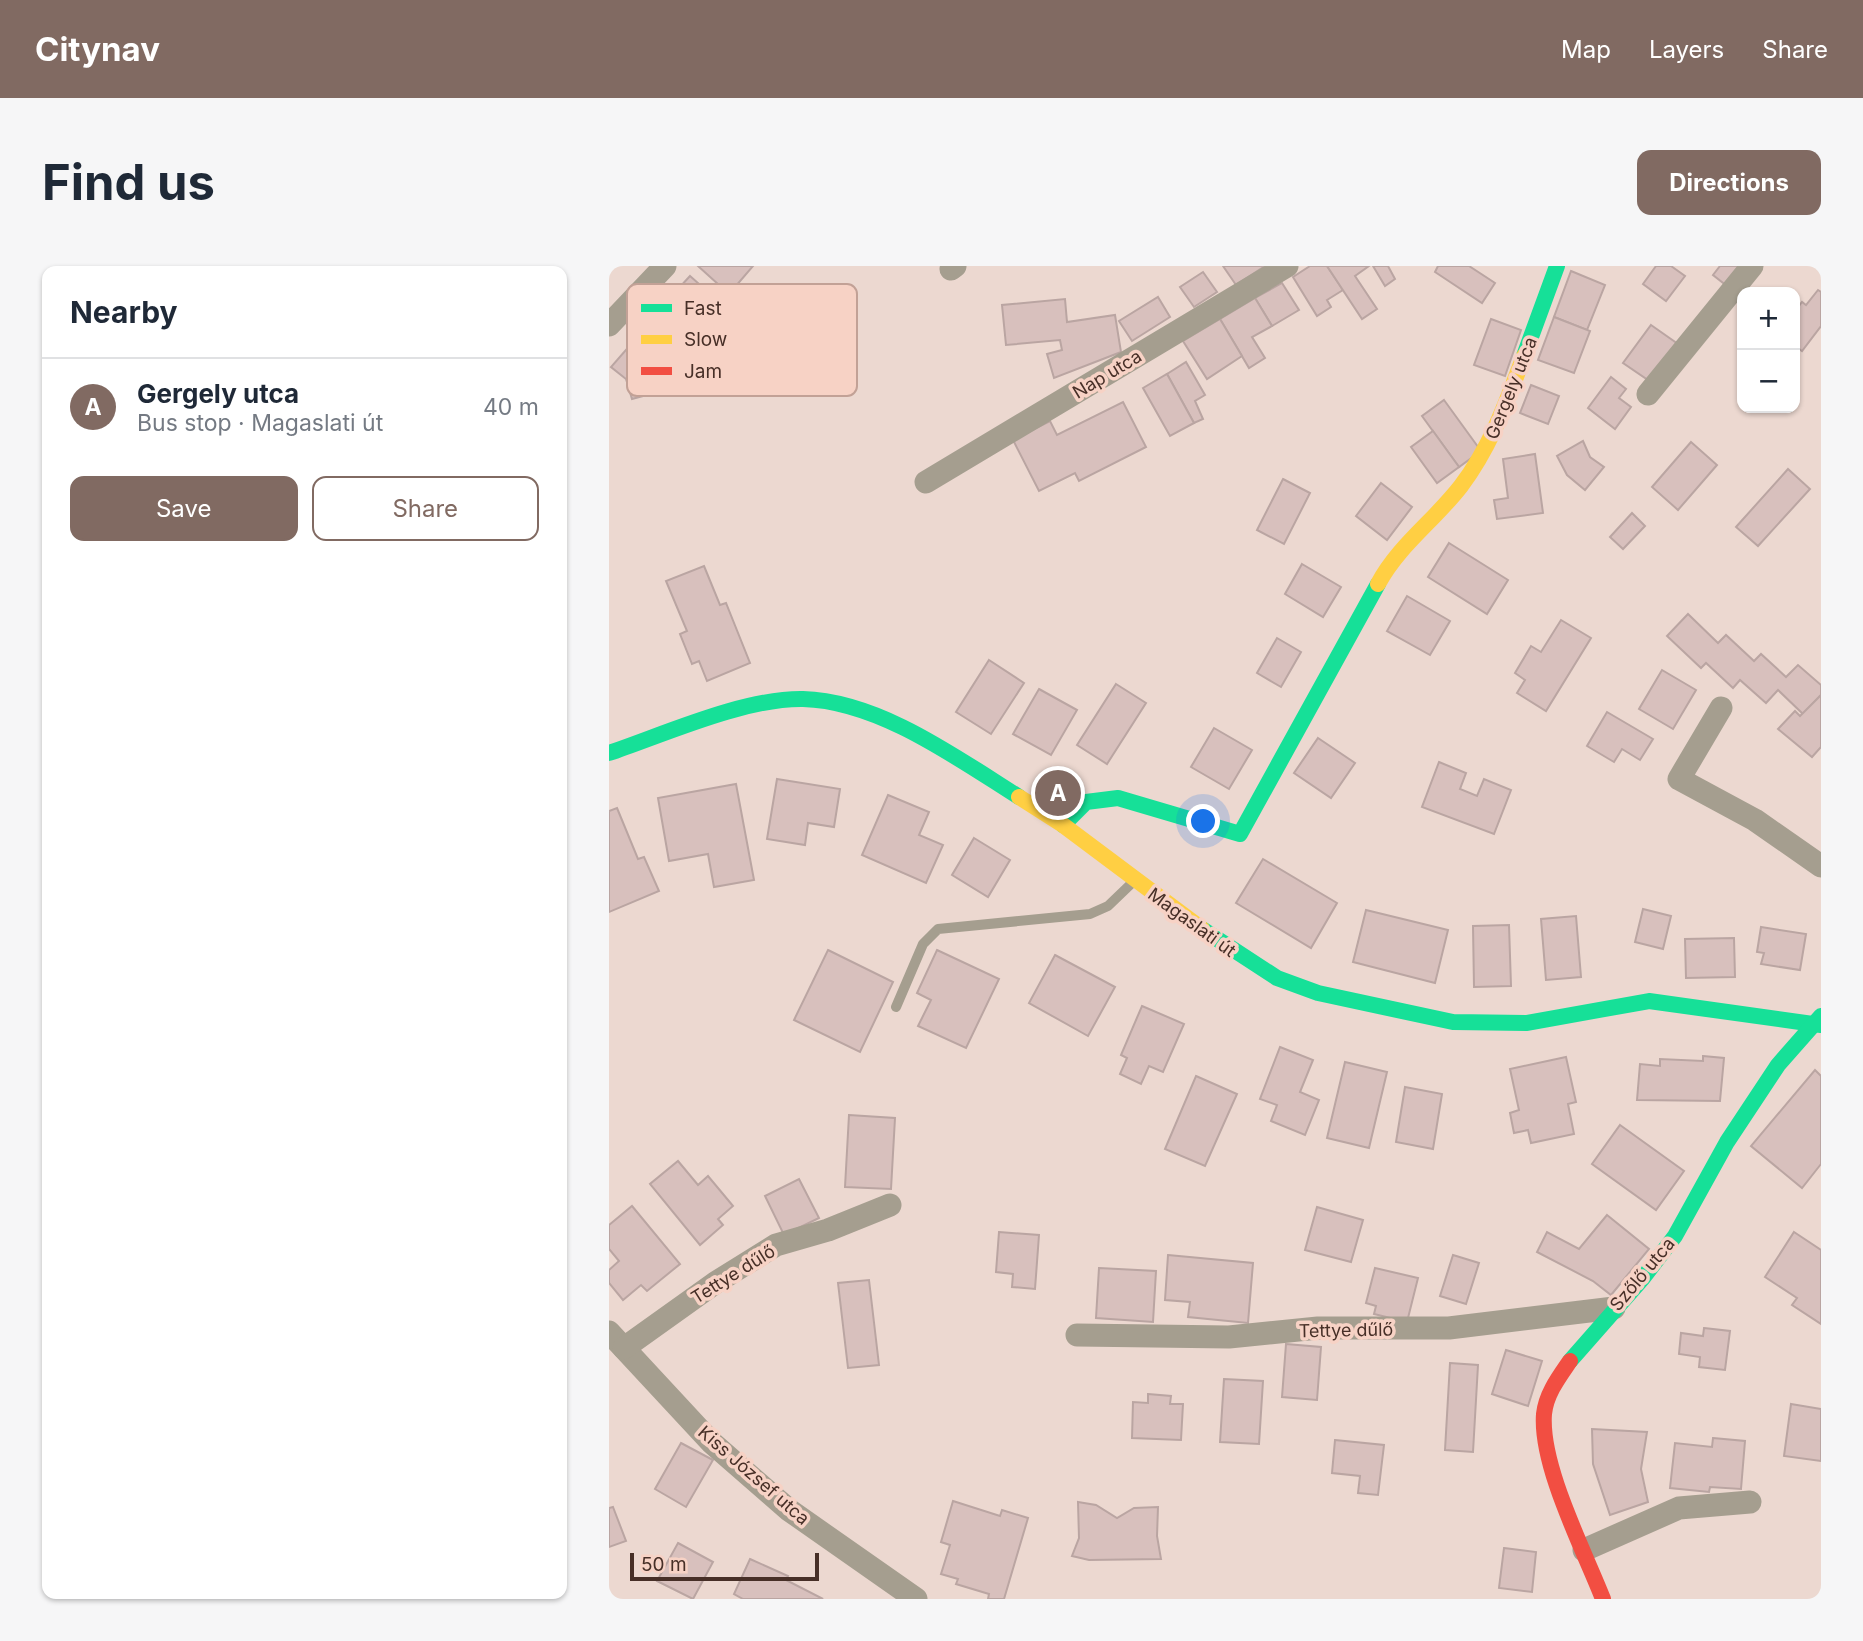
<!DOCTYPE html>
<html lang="en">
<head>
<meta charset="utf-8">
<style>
	body { margin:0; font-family:Inter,sans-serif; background:#f6f6f7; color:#1f2937 }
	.controls { position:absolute; right:21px; top:21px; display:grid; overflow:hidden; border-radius:14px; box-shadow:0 2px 5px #0004 }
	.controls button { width:63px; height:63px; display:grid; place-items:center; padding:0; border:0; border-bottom:2px solid #e0e1e3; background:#fff; color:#1f2937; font:35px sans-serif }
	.scale { position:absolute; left:21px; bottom:18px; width:189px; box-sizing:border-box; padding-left:7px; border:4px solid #472f27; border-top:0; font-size:19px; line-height:24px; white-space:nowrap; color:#472f27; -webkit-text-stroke:5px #f7d2c5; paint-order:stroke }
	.you { position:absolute; left:595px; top:556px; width:24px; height:24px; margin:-18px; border:5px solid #fff; border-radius:50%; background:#1a73e8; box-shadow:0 0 0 10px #1a73e833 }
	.badge { display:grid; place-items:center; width:46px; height:46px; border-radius:50%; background:#816a62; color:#fff; font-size:23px; font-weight:700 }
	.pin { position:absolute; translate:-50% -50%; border:4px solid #fff; box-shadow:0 2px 7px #0006 }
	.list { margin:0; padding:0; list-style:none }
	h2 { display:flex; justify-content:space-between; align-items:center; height:91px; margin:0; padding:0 28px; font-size:30px }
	h2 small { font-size:23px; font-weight:400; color:#747a83 }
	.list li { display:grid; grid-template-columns:46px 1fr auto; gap:21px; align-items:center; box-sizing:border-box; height:98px; padding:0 28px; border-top:2px solid #e0e1e3 }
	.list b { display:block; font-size:26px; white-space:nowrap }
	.list p { margin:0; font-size:23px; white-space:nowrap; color:#747a83 }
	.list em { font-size:23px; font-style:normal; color:#747a83 }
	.actions { display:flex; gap:14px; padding:21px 28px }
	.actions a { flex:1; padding:16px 0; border:2px solid #816a62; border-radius:14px; text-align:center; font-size:24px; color:#816a62 }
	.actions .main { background:#816a62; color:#fff }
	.map { position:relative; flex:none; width:1212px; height:1333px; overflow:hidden; border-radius:14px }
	header { display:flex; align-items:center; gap:42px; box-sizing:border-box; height:98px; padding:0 35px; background:#816a62; color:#fff }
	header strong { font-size:33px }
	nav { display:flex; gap:38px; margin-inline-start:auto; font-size:24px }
	.intro { display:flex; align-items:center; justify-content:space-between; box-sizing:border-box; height:168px; padding:0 42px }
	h1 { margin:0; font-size:49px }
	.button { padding:18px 32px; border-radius:14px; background:#816a62; color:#fff; font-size:24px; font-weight:700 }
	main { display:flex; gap:42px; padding:0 42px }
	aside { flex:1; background:#fff; border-radius:14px; box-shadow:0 2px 5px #0004 }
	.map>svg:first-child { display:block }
	.building { fill:#d8c0bd; stroke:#baa5a2; stroke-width:2 }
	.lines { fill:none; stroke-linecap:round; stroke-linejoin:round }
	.lane { stroke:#a59e8f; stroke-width:10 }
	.street { stroke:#a59e8f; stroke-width:23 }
	.fast { stroke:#16e098; stroke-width:16 }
	.slow { stroke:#ffcf43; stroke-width:16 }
	.jam { stroke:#f24e42; stroke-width:16 }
	.labels { text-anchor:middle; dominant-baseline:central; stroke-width:7; stroke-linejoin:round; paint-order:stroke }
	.street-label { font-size:18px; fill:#472f27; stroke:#f7d2c5 }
	.key { fill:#f7d2c5; stroke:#c2a196; stroke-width:2 }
	.key-label { font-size:19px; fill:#472f27 }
</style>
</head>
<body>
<header>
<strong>Citynav</strong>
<nav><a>Map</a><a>Layers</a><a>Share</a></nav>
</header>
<div class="intro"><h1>Find us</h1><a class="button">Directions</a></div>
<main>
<aside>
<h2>Nearby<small></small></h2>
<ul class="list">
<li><span class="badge">A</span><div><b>Gergely utca</b><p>Bus stop · Magaslati út</p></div><em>40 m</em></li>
</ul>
<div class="actions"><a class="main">Save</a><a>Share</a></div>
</aside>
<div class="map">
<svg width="1212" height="1333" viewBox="0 0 1212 1333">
	<rect width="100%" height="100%" fill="#ecd8d0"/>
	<g class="building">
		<polygon points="89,0 144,0 120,28"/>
		<polygon points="614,0 656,0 627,19"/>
		<polygon points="701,0 718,0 734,24 718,34 722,41 708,50 684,11"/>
		<polygon points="718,0 760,0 746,10 768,43 753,53"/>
		<polygon points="764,0 779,0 786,13 776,20"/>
		<polygon points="829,0 860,0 886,17 873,37 826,6"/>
		<polygon points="1047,0 1062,0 1076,10 1057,35 1034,18"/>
		<polygon points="1111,0 1133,0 1118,20 1104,9"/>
		<polygon points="962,5 996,19 978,64 945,51"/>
		<polygon points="594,6 608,26 585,41 571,21"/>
		<polygon points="81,10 107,33 72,71 47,47"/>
		<polygon points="673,17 690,44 663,60 646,32"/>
		<polygon points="1209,24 1212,26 1212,60 1193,85 1186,80 1186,45 1193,36 1197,39"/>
		<polygon points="549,31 561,51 523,75 510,55"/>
		<polygon points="646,32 663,60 643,71 656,92 640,102 611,53"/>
		<polygon points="456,33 458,56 506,49 512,86 445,112 438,88 453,84 451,74 397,79 393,39"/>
		<polygon points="945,51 981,65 965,107 929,94"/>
		<polygon points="611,53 633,90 598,113 574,75"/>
		<polygon points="882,53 912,64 896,110 865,99"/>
		<polygon points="1042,59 1069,78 1042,116 1014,97"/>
		<polygon points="30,69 49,85 42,93 49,126 23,133 17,113 2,101"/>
		<polygon points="577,96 596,129 586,135 594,153 585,157 558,108"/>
		<polygon points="558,108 585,157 561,170 534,122"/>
		<polygon points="1002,111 1017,123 1010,132 1022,141 1006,163 979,142"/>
		<polygon points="922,119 950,130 939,158 911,147"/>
		<polygon points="835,134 872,185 850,201 813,150"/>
		<polygon points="514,136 537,181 470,215 466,207 430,225 404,174 441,155 448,169"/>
		<polygon points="824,165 850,201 828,217 802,181"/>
		<polygon points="974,175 981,191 995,201 976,224 958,209 948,190"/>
		<polygon points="1082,176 1108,199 1069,244 1043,221"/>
		<polygon points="926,188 934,247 888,253 885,234 899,232 894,193"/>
		<polygon points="1179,203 1201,223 1149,280 1127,261"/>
		<polygon points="674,213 701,227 675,278 648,264"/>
		<polygon points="772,217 803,241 778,274 747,250"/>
		<polygon points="1023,247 1036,260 1014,283 1001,271"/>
		<polygon points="840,277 899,314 878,348 819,311"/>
		<polygon points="693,298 732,321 714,351 676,328"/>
		<polygon points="95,300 111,339 117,337 141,397 98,415 90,395 83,398 71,368 78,365 57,315"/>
		<polygon points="798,330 841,355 821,389 778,365"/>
		<polygon points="1079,348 1109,377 1117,369 1145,395 1152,388 1177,411 1189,399 1212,419 1212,429 1194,448 1169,424 1157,437 1131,414 1124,422 1097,397 1092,402 1058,370"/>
		<polygon points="952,354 982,372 937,445 908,427 916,414 906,407 922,380 932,386"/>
		<polygon points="668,372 692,386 672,421 648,407"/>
		<polygon points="380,394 415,417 382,468 347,446"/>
		<polygon points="1053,404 1087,424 1064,463 1030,443"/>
		<polygon points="507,418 537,437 498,498 468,479"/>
		<polygon points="430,423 468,444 442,489 404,468"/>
		<polygon points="1212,429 1212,481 1203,491 1169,463 1186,445 1191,450"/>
		<polygon points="998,446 1044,473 1031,494 1013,483 1005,496 978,480"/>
		<polygon points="605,462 643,484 620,523 582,501"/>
		<polygon points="709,472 746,497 722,532 685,507"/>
		<polygon points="830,496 857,507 851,523 868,530 875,513 902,524 885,568 813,541"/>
		<polygon points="168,513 231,523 225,561 199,557 196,579 158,573"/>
		<polygon points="127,518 145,614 105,621 99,588 60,595 49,532"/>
		<polygon points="279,529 320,546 310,569 334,579 317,617 253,589"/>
		<polygon points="8,542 29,593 35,591 50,625 0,646 0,545"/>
		<polygon points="365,572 401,594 379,631 343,609"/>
		<polygon points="654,593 728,637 702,682 627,637"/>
		<polygon points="1034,643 1062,650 1054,683 1026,676"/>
		<polygon points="757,644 839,664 826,717 744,696"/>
		<polygon points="967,650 972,711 937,714 932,653"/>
		<polygon points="900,659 902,720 865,721 864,660"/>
		<polygon points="1152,661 1197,668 1191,704 1152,698 1155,687 1148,686"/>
		<polygon points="1125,672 1126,711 1077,712 1076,673"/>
		<polygon points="219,684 284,716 251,786 185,754"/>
		<polygon points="328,684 390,713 357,782 309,760 322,734 308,727"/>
		<polygon points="446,689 506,721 479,770 420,737"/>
		<polygon points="533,740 575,758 554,806 540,800 532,818 511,808 518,792 512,789"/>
		<polygon points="671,781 704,794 691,826 710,834 696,869 662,855 668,839 651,833"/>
		<polygon points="1094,790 1115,792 1111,835 1028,834 1031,798 1051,800 1051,793 1094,795"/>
		<polygon points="957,791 967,836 959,838 965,868 922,877 919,864 905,867 901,847 910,844 901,803"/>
		<polygon points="736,796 778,806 760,882 718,872"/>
		<polygon points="1206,804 1212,810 1212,898 1193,922 1142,880"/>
		<polygon points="587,810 628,828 596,900 556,883"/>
		<polygon points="796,821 833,828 824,883 787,876"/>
		<polygon points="240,849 286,852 282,923 236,921"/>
		<polygon points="1011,859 1075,905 1047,944 983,898"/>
		<polygon points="69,895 89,919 99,910 124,940 109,953 114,959 91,979 41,918"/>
		<polygon points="190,913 210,952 175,969 156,930"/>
		<polygon points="23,940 71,998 38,1025 32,1019 14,1034 0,1017 0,1004 10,995 0,983 0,959"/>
		<polygon points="708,941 754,954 742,996 696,984"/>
		<polygon points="998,949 1040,983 1002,1029 984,1015 928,986 938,966 970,983"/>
		<polygon points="390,966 430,969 426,1023 403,1021 404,1008 387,1006"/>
		<polygon points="1185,966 1212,984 1212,1058 1183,1039 1188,1032 1156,1011"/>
		<polygon points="559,989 644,997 639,1057 579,1051 581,1036 556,1034"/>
		<polygon points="844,989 870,997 857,1038 831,1030"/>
		<polygon points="490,1002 547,1005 544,1056 487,1052"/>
		<polygon points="766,1002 809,1012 798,1056 765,1048 767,1040 757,1037"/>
		<polygon points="260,1014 270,1099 239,1102 229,1017"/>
		<polygon points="1095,1062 1121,1065 1116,1104 1090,1101 1091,1091 1070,1088 1072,1067 1094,1070"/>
		<polygon points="677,1078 712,1081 708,1134 673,1131"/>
		<polygon points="897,1084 933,1095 919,1140 883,1128"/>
		<polygon points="841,1097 869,1099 864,1186 836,1184"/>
		<polygon points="615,1113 654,1115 650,1178 611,1176"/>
		<polygon points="539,1128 562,1130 561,1138 574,1138 572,1174 523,1172 524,1136 539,1137"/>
		<polygon points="1182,1138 1212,1143 1212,1195 1175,1190"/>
		<polygon points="983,1163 1038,1166 1032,1203 1039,1236 1001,1249 984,1198"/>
		<polygon points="1104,1172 1136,1175 1132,1223 1101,1221 1100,1226 1061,1222 1066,1177 1103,1181"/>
		<polygon points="726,1174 775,1179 769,1229 749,1227 751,1210 723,1207"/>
		<polygon points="72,1177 104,1194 77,1241 46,1223"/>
		<polygon points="344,1235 391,1250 393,1244 419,1252 395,1333 379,1333 380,1328 347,1318 349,1313 332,1308 341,1279 332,1276"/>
		<polygon points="469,1236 487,1239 508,1252 525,1242 549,1241 548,1270 552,1293 480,1294 463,1290 470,1272"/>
		<polygon points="4,1241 17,1275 0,1281 0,1242"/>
		<polygon points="69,1277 104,1296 84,1333 48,1315"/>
		<polygon points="895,1282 927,1286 923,1326 890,1322"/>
		<polygon points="141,1293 179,1310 177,1314 214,1333 134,1333 125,1328"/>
	</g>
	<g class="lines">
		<polyline class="lane" points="287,741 314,678 329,663 481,648 499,640 524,616"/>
		<g class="street">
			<polyline points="342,3 346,0"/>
			<polyline points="0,59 56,0"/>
			<polyline points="1039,128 1143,0"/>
			<polyline points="317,216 678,0"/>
			<polyline points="1112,442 1070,513 1146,554 1212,600"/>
			<polyline points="0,1066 102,1176 180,1244 307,1333"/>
			<polyline points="468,1069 620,1071 709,1062 840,1062 1005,1042"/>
			<polyline points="15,1082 106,1017 167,979 219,964 281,939"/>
			<polyline points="975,1284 1070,1242 1141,1236"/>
		</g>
		<g class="fast">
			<polyline points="915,90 948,0"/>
			<path d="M0,487C56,468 135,432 194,433C270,435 348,492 410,531"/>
			<polyline points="454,559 477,536 509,532 631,568 769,318"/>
			<polyline points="593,663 668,712 709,727 844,756 917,757 1040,735 1212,759"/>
			<polyline points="961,1095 1034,1012 1066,970 1118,876 1169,799 1212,750"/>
		</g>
		<g class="slow">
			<path d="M769,318C790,279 825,255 852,220C882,180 897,137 915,90"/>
			<polyline points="410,531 454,559 593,663"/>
		</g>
		<path class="jam" d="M961,1095C950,1111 937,1128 935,1148C931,1200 975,1284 994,1333"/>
	</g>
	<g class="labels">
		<g class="street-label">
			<text transform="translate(498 108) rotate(-31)">Nap utca</text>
			<text transform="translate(902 122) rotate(-68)">Gergely utca</text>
			<text transform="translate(583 656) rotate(36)">Magaslati út</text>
			<text transform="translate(124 1008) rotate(-32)">Tettye dűlő</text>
			<text transform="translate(1033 1008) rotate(-50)">Szőlő utca</text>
			<text transform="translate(737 1064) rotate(-1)">Tettye dűlő</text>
			<text transform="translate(145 1209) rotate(41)">Kiss József utca</text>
		</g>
	</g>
	<rect x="18" y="18" width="230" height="112" rx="10" class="key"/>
	<rect x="32" y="38" width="31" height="8" fill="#16e098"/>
	<rect x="32" y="69" width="31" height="9" fill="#ffcf43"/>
	<rect x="32" y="101" width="31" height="8" fill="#f24e42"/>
	<g class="key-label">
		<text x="75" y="49">Fast</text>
		<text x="75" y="80">Slow</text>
		<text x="75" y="112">Jam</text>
	</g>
</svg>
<div class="controls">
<button>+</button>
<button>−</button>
</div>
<div class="scale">50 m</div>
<div class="you"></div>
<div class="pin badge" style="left:449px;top:527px">A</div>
</div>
</main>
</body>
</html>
